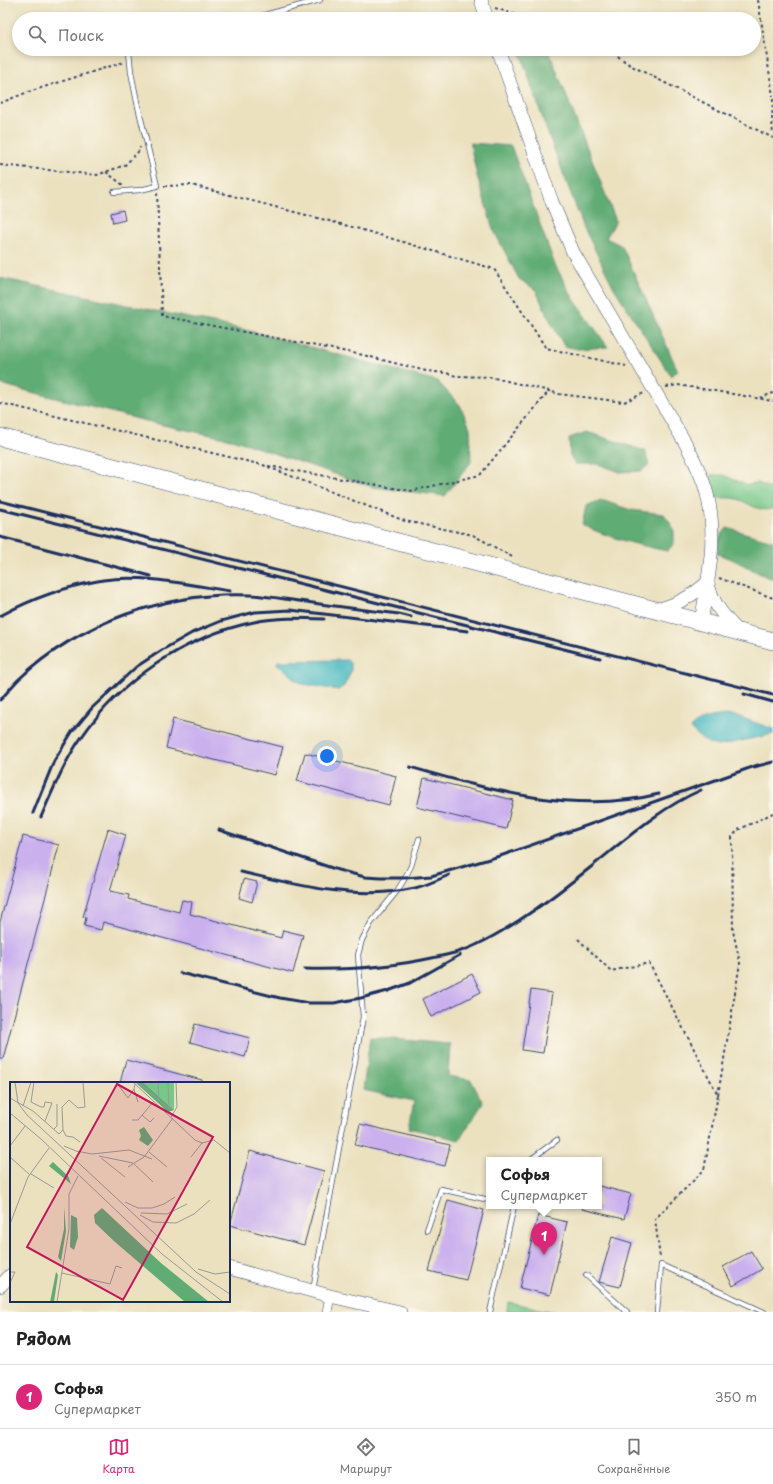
<!DOCTYPE html>
<html lang="ru">
<head>
<meta charset="utf-8">
<style>
	body { margin:0; font-family:"Playpen Sans",sans-serif; background:#f2f2f2; color:#222 }
	.you { position:absolute; left:327px; top:756px; width:14px; height:14px; margin:-10px; border:3px solid #fff; border-radius:50%; background:#1a73e8; box-shadow:0 0 0 6px #1a73e833 }
	.badge { display:grid; place-items:center; width:26px; height:26px; border-radius:50%; background:#db2777; color:#fff; font-size:13px; font-weight:700 }
	.pin { position:absolute; translate:-50% -33px; filter:drop-shadow(0 1px 2px #0008) }
	.pin::after { content:''; position:absolute; top:21px; width:14px; height:12px; background:inherit; clip-path:polygon(0 0,100% 0,50% 100%) }
	.popup { position:absolute; left:486px; top:1157px; width:116px; height:52px; box-sizing:border-box; display:grid; place-content:center; border-radius:0px; background:#fff; filter:drop-shadow(0 1px 3px #0005); font-size:13px; white-space:nowrap; color:#767676 }
	.popup b { font-size:15px; color:#222 }
	.popup::after { content:''; position:absolute; left:50%; top:100%; margin-left:-8px; border:8px solid transparent; border-top-color:#fff }
	.list { margin:0; padding:0; list-style:none }
	h2 { display:flex; justify-content:space-between; align-items:center; height:52px; margin:0; padding:0 16px; font-size:17px }
	h2 small { font-size:13px; font-weight:400; color:#767676 }
	.list li { display:grid; grid-template-columns:26px 1fr auto; gap:12px; align-items:center; box-sizing:border-box; height:64px; padding:0 16px; border-top:1px solid #e0e0e0 }
	.list b { display:block; font-size:15px; white-space:nowrap }
	.list p { margin:0; font-size:13px; white-space:nowrap; color:#767676 }
	.list em { font-size:13px; font-style:normal; color:#767676 }
	.icon { flex:none; width:22px; height:22px; fill:none; stroke:currentColor; stroke-width:2; stroke-linecap:round; stroke-linejoin:round }
	.map { position:relative; flex:none; width:773px; height:1312px; overflow:hidden }
	.search { position:absolute; background:#fff; box-shadow:0 2px 6px #0003; left:12px; right:12px; top:12px; height:44px; display:flex; align-items:center; gap:10px; box-sizing:border-box; padding:0 14px; border-radius:22px; color:#767676; font-size:15px }
	.sheet { height:116px; background:#fff }
	nav { display:flex; justify-content:space-around; align-items:center; box-sizing:border-box; height:56px; border-top:1px solid #e0e0e0; background:#fff; font-size:11px; color:#767676 }
	nav a { display:grid; justify-items:center; gap:2px }
	nav .on { color:#db2777 }
	.map>svg:first-child { display:block }
	.green { fill:#77c789; stroke:#497b74 }
	.forest { fill:#61ac75; stroke:#3e6e6a }
	.water { fill:#4cbbc2; stroke:#347590 }
	.building { fill:#cab1ee }
	.lines { fill:none; stroke-linecap:round; stroke-linejoin:round }
	.lane-casing { stroke:#3a4a6d; stroke-width:6 }
	.street-casing { stroke:#3a4a6d; stroke-width:10 }
	.secondary-casing { stroke:#3a4a6d; stroke-width:14 }
	.highway-casing { stroke:#3a4a6d; stroke-width:18 }
	.path { stroke:#3a4a6d; stroke-width:2; stroke-dasharray:3 3; stroke-linecap:butt }
	.lane { stroke:#fff; stroke-width:4.5 }
	.street { stroke:#fff; stroke-width:9 }
	.secondary { stroke:#fff; stroke-width:13 }
	.highway { stroke:#fff; stroke-width:17 }
	.rail { stroke:#1b2f5e; stroke-width:3 }
	.inset-road { fill:none; stroke:#989a98; stroke-width:1 }
	.view { fill:#c2185b; fill-opacity:0.15; stroke:#c2185b; stroke-width:2 }
	.inset-edge { fill:none; stroke:#1b2f5e; stroke-width:2 }
</style>
</head>
<body>
<div class="map">
<svg width="773" height="1312" viewBox="0 0 773 1312">
	<rect width="100%" height="100%" fill="#fbf7ec"/>
	<filter id="ink" filterUnits="userSpaceOnUse"><feTurbulence type="fractalNoise" baseFrequency=".025" numOctaves="2"/><feDisplacementMap in="SourceGraphic" scale="8" xChannelSelector="R" yChannelSelector="G"/><feConvolveMatrix kernelMatrix="1 2 1 2 8 2 1 2 1" color-interpolation-filters="sRGB"/></filter>
	<filter id="wash" filterUnits="userSpaceOnUse"><feTurbulence type="fractalNoise" baseFrequency=".012" numOctaves="4" result="noise"/><feDisplacementMap in="SourceGraphic" scale="16" xChannelSelector="R" yChannelSelector="G"/><feGaussianBlur stdDeviation="0.9" result="paint"/><feColorMatrix in="noise" values="0 0 0 0 0 0 0 0 0 0 0 0 0 0 0 0 0 1.4 0 .05"/><feComposite in="paint" operator="in"/></filter>
	<g filter="url(#wash)">
		<rect width="100%" height="100%" fill="#ebe1bf"/>
		<g class="green">
			<path d="M711,475H723L747,485L758,483L773,490V508C761,514 749,503 738,499C731,497 722,498 715,498L709,488Z"/>
			<polygon points="508,1302 554,1312 507,1312"/>
		</g>
		<g class="forest">
			<polygon points="519,49 548,49 616,221 606,238 622,246 678,371 671,376 614,288 584,228 547,131"/>
			<polygon points="470,143 511,146 555,265 573,298 608,347 578,349 564,346 545,311 536,290 519,279 493,229 477,176"/>
			<polygon points="0,278 246,330 437,381 460,405 470,428 471,462 445,496 373,487 235,440 158,424 0,384"/>
			<polygon points="587,432 645,451 649,465 641,471 620,472 598,464 575,464 570,456 569,438"/>
			<path d="M601,500L631,510L664,514L674,529V544L667,551C637,545 610,538 582,525L586,506Z"/>
			<path d="M727,528L773,541V579C752,572 738,559 717,554L719,538Z"/>
			<polygon points="370,1037 450,1044 448,1076 471,1080 483,1103 459,1140 409,1128 414,1101 363,1090"/>
		</g>
		<g class="water">
			<path d="M347,660C356,666 348,677 344,686L338,690L303,684L296,680L287,671L277,664L278,661Z"/>
			<path d="M725,715L737,716L773,729V734L718,746C707,744 697,737 691,728C700,717 713,717 725,715Z"/>
		</g>
		<g id="blocks">
			<g class="building">
				<polygon points="123,210 125,220 113,223 111,213"/>
				<polygon points="173,719 283,747 275,775 166,748"/>
				<polygon points="305,753 396,776 389,805 297,781"/>
				<polygon points="424,778 513,800 506,829 417,807"/>
				<polygon points="108,829 126,835 110,891 129,895 128,899 179,912 182,900 192,902 190,914 281,938 283,930 303,935 293,973 103,922 101,930 84,926 86,918 83,917"/>
				<polygon points="23,836 59,845 3,1059 0,1059 0,922"/>
				<polygon points="244,879 257,882 252,902 239,898"/>
				<polygon points="472,974 481,992 431,1017 423,999"/>
				<polygon points="531,990 552,993 543,1053 522,1050"/>
				<polygon points="195,1024 250,1038 245,1057 190,1042"/>
				<polygon points="126,1060 202,1080 202,1083 120,1083"/>
				<polygon points="360,1124 450,1145 445,1166 355,1145"/>
				<polygon points="250,1151 324,1171 304,1245 230,1225"/>
				<polygon points="599,1186 631,1194 624,1219 582,1209 583,1206 599,1206"/>
				<polygon points="448,1200 484,1210 466,1280 429,1271"/>
				<polygon points="538,1215 567,1222 550,1295 520,1288"/>
				<polygon points="612,1237 632,1243 620,1287 599,1282"/>
				<polygon points="751,1251 762,1269 733,1286 723,1267"/>
			</g>
		</g>
	</g>
	<g filter="url(#ink)">
		<use href="#blocks" fill-opacity="0" stroke="#3a4a6d" stroke-width="1"/>
		<g class="lines">
			<defs>
				<g id="lane">
					<polyline points="250,19 320,0"/>
					<polyline points="114,192 140,190 157,186 137,102 131,72 129,52 139,49"/>
					<polyline points="530,1160 557,1140"/>
					<polyline points="427,1230 441,1189 489,1200"/>
					<polyline points="586,1275 627,1312"/>
					<polyline points="313,1290 363,1017 358,955 362,940 371,923 397,891 405,878 411,866 419,839"/>
					<polyline points="490,1312 514,1206"/>
					<polyline points="657,1312 661,1265 764,1312"/>
				</g>
				<polyline id="street" points="327,1312 330,1296"/>
				<g id="secondary">
					<polyline points="481,0 487,19"/>
					<path d="M498,49L552,202L573,252L687,446C695,462 703,477 707,494C718,536 708,580 701,622"/>
					<path d="M708,584C713,604 724,617 738,631"/>
					<path d="M656,610C678,604 691,597 708,582"/>
					<polyline points="229,1268 330,1296 400,1312"/>
					<polyline points="0,1286 11,1275"/>
				</g>
				<polyline id="highway" points="0,437 773,641"/>
			</defs>
			<use href="#lane" class="lane-casing"/>
			<use href="#street" class="street-casing"/>
			<use href="#secondary" class="secondary-casing"/>
			<use href="#highway" class="highway-casing"/>
			<g class="path">
				<polyline points="758,0 773,96"/>
				<polyline points="495,8 530,19"/>
				<polyline points="608,49 630,65 773,138"/>
				<polyline points="773,99 772,122 773,134"/>
				<polyline points="0,103 28,92 124,62"/>
				<polyline points="0,165 97,175 125,165 139,151 140,147"/>
				<polyline points="106,172 123,185"/>
				<polyline points="164,186 191,185 356,228 494,269 546,348 626,366"/>
				<polyline points="157,193 162,316 363,355 426,371 446,373 456,376 490,377 549,391 559,394 624,402 644,393"/>
				<polyline points="666,387 678,385 715,391 773,401"/>
				<polyline points="760,398 773,393"/>
				<polyline points="0,403 263,465 405,521 473,535 514,558"/>
				<polyline points="268,466 411,491 480,475 549,391"/>
				<polyline points="719,578 773,598"/>
				<polyline points="578,939 611,971 649,963 718,1095 704,1170 655,1219 660,1258"/>
				<polyline points="718,1095 740,963 733,931 732,837 738,830 773,813"/>
			</g>
			<use href="#lane" class="lane"/>
			<use href="#street" class="street"/>
			<use href="#secondary" class="secondary"/>
			<use href="#highway" class="highway"/>
			<g class="rail">
				<polyline points="0,501 773,695"/>
				<polyline points="0,509 600,658"/>
				<polyline points="0,537 151,576"/>
				<path d="M0,616C31,599 68,586 103,580C143,574 191,585 230,591"/>
				<polyline points="744,694 773,702"/>
				<path d="M0,700C6,694 12,686 18,680C79,622 168,591 251,595C267,596 284,599 299,601C333,606 366,610 399,614L411,617"/>
				<path d="M410,767C490,790 575,815 659,794"/>
				<polyline points="754,767 773,762"/>
				<polyline points="33,813 54,761 72,732 92,708 136,667 162,650 192,633 221,621 255,612 290,610 468,631"/>
				<path d="M41,817C53,790 64,762 81,738C120,681 185,636 254,622C276,617 301,618 324,619"/>
				<polyline points="219,830 338,870 365,877 381,878 405,878 431,876 503,855 758,765"/>
				<path d="M241,872C297,885 356,901 415,888C427,885 438,880 449,875"/>
				<path d="M305,969C348,970 391,967 432,958C447,955 462,952 476,945C516,926 557,894 591,867C626,839 660,808 701,790"/>
				<polyline points="180,973 280,998 309,1003 334,1003 361,998 388,991 410,983 460,955"/>
			</g>
		</g>
	</g>
	<g transform="translate(10 1082)">
		<rect width="220" height="220" fill="#ebe1bf"/>
		<path d="M133,0H164V28Z" fill="#77c789"/>
		<path d="M125,0H133L164,28L158,30ZM134,45L143,58L138,64L129,58L131,54L129,48ZM43,80L58,94L61,102L39,84ZM54,125L56,149L51,179L48,175L54,147ZM92,126L151,181L199,220H175L105,160L85,141L84,133ZM61,133L67,136L68,155L64,168L60,165ZM46,190L48,193L44,220H40Z" fill="#61ac75"/>
		<path class="inset-road" d="M5,0L8,21L17,33L186,190L220,212M24,0L21,20L31,25H34L35,20L42,21L35,39M106,0L118,16L124,7M123,0L185,58L192,61L204,58L220,71M128,0L159,27M148,0L149,19M158,0L159,27M125,2L124,7L128,20M0,16L23,29L49,52L53,48L52,25L59,18L68,26L75,25L73,0M13,24L21,0M0,31L31,57L152,172L213,220M132,33L140,40L144,36M161,35L167,25L166,0M122,38H128L144,19M44,47L47,44V22M53,48L56,54L63,55L70,60M0,64L15,44M54,64L66,69L82,72L119,68L142,77M139,70L157,85M89,74L123,81L143,100M0,75L20,93M181,75L192,61M91,76L115,95M118,85L134,75L163,36M21,92L44,106M115,120L128,126H142L154,122L165,115M131,131L157,132L177,122M130,133L143,140L166,141L184,132L200,118M0,142L18,95L39,66M188,187L205,192L220,190M0,190H5L0,201M52,191L100,202L106,184L112,186M47,220L59,147V112L68,94"/>
		<path class="view" d="M107,2L203,55L113,218L17,165Z"/>
		<rect width="220" height="220" class="inset-edge"/>
	</g>
</svg>
<div class="you"></div>
<div class="pin badge" style="left:544px;top:1255px">1</div>
<div class="popup"><b>Софья</b>Супермаркет</div>
<div class="search"><svg class="icon" aria-label="search" viewBox="0 0 24 24"><circle cx="10" cy="10" r="6"/><path d="M15 15l6 6"/></svg>Поиск</div>
</div>
<section class="sheet">
<h2>Рядом<small></small></h2>
<ul class="list">
<li><span class="badge">1</span><div><b>Софья</b><p>Супермаркет</p></div><em>350 m</em></li>
</ul>
</section>
<nav>
<a class="on"><svg class="icon" aria-label="map" viewBox="0 0 24 24"><path d="M3 6l6-2 6 2 6-2v14l-6 2-6-2-6 2zM9 4v14M15 6v14"/></svg>Карта</a>
<a><svg class="icon" aria-label="directions" viewBox="0 0 24 24"><path d="M12 3l9 9-9 9-9-9zM9 14v-3h6M13 9l2 2-2 2"/></svg>Маршрут</a>
<a><svg class="icon" aria-label="saved" viewBox="0 0 24 24"><path d="M7 4h10v16l-5-4-5 4z"/></svg>Сохранённые</a>
</nav>
</body>
</html>
